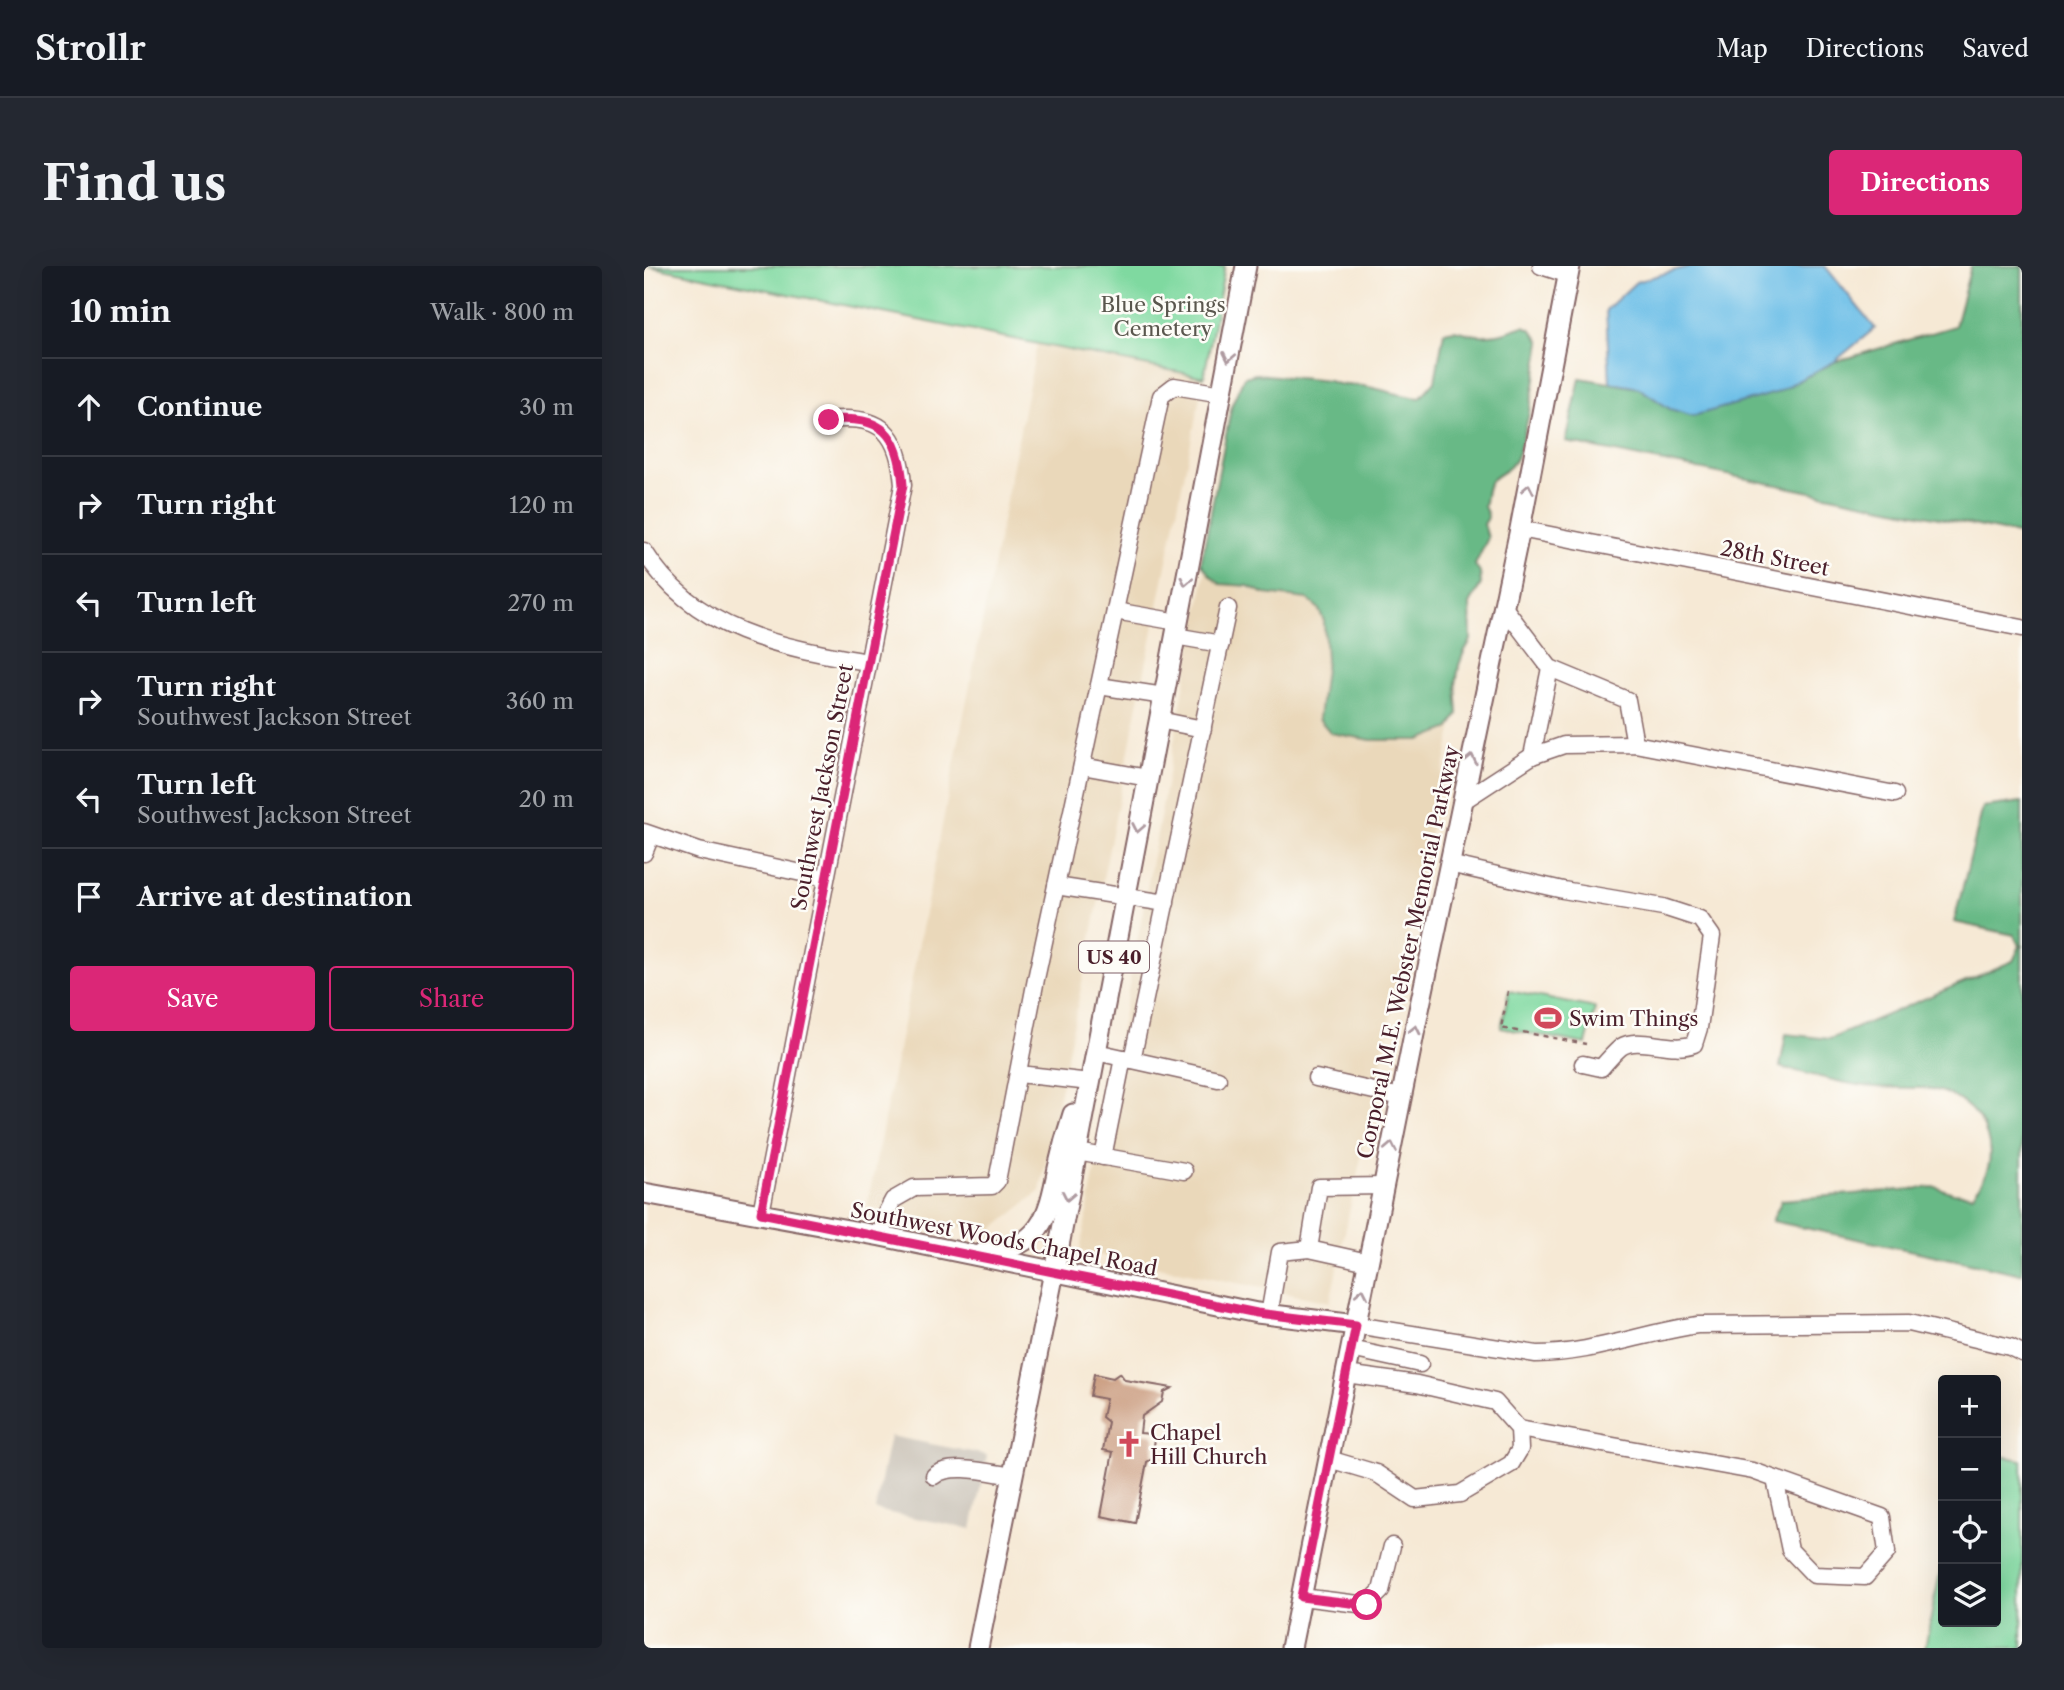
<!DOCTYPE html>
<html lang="en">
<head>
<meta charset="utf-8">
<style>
	body { margin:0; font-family:"Libre Caslon Text",serif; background:#242831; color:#f1f3f6 }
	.controls { position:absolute; right:21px; bottom:21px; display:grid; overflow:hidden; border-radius:7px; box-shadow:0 7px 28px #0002 }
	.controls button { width:63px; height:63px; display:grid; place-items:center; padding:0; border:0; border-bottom:2px solid #363941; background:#171b24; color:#f1f3f6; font:35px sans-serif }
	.stop { position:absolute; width:21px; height:21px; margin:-16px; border:5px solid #db2777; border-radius:50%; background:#fff }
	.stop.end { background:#db2777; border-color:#fff; box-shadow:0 2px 7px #0008 }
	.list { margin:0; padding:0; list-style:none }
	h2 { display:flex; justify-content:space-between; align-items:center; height:91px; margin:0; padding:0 28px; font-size:30px }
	h2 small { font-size:23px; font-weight:400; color:#9ea1a6 }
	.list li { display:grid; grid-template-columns:46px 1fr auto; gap:21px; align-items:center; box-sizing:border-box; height:98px; padding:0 28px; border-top:2px solid #363941 }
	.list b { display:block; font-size:26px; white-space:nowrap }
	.list p { margin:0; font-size:23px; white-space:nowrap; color:#9ea1a6 }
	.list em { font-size:23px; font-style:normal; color:#9ea1a6 }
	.actions { display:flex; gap:14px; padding:21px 28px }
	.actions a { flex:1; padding:16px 0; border:2px solid #db2777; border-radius:7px; text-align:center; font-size:24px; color:#db2777 }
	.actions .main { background:#db2777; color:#fff }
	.icon { flex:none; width:38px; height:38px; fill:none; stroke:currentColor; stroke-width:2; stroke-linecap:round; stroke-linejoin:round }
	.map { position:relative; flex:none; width:1378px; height:1382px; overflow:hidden; border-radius:7px }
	header { display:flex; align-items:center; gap:42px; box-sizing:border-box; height:98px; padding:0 35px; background:#171b24; border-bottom:2px solid #363941 }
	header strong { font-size:33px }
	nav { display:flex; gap:38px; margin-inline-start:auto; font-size:24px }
	.intro { display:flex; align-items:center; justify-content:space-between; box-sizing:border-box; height:168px; padding:0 42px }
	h1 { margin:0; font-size:49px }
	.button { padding:18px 32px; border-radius:7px; background:#db2777; color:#fff; font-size:24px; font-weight:700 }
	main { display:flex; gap:42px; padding:0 42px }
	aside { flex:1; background:#171b24; border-radius:7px; box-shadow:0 7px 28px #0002 }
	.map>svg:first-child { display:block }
	.built { fill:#ead8ba }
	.industrial { fill:#cac3b8 }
	.green { fill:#7fd9a0; stroke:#647c66; stroke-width:2 }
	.forest { fill:#67b986; stroke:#586c58; stroke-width:2 }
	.water { fill:#6bbee7; stroke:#5a6e89; stroke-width:2 }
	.building { fill:#c99a7d }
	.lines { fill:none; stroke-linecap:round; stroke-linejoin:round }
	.minor-casing { stroke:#866666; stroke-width:19 }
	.major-casing { stroke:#866666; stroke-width:23 }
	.path { stroke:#866666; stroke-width:2.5; stroke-dasharray:5 5; stroke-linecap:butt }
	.minor { stroke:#fff; stroke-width:16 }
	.major { stroke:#fff; stroke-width:19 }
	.oneway { stroke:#ae9aa0 }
	.route { stroke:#db2777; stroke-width:9 }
	.labels { text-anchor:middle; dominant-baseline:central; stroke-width:5; stroke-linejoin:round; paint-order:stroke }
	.shield { fill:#fdfcf7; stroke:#806168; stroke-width:2 }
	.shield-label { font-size:19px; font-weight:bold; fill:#4a1f2b }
	.park-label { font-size:21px; fill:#5a574e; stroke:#fdfcf7 }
	.street-label { font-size:21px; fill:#4a1f2b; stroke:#fdfcf7 }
	.poi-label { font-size:21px; fill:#4a1f2b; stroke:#fdfcf7; text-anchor:start }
</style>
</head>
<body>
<header>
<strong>Strollr</strong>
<nav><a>Map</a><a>Directions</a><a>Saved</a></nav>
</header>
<div class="intro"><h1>Find us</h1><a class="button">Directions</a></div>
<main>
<aside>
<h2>10 min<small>Walk · 800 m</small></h2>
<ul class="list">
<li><svg class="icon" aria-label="ahead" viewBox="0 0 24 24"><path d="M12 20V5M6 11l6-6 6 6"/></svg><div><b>Continue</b></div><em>30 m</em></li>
<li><svg class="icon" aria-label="right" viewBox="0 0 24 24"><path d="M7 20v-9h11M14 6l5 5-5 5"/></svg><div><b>Turn right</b></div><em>120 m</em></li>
<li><svg class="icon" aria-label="left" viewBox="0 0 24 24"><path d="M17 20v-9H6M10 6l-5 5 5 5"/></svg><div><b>Turn left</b></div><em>270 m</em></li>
<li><svg class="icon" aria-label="right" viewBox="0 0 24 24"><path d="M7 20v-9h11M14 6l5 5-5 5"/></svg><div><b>Turn right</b><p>Southwest Jackson Street</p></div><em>360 m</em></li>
<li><svg class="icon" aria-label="left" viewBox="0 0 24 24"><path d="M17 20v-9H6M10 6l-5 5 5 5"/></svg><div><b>Turn left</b><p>Southwest Jackson Street</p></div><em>20 m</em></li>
<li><svg class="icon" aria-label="arrive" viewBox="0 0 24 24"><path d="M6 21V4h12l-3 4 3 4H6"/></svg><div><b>Arrive at destination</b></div></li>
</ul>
<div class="actions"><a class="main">Save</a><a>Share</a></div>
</aside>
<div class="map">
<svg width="1378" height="1382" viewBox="0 0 1378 1382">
	<rect width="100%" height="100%" fill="#fdfcf7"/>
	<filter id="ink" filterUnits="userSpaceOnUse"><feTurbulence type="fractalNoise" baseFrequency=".0143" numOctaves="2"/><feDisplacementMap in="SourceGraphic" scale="14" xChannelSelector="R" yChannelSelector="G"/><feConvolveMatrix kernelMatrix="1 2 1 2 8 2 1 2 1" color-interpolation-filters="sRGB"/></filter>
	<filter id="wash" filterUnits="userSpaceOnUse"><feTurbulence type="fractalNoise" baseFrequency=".00686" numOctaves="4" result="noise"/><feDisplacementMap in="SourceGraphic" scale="28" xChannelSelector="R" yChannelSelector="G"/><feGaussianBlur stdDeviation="1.57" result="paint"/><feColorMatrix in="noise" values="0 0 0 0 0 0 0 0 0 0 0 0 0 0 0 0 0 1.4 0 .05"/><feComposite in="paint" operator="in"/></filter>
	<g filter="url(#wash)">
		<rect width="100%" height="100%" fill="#f6e9d5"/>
		<g class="built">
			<polygon points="393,78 560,111 396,925 344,967 223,941"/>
			<polygon points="562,303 567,310 621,328 663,333 674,342 680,355 682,394 681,417 675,439 806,463 810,455 686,1036 436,985"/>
		</g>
		<polygon class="industrial" points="246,1170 343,1189 328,1263 231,1244"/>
		<g class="green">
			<polygon points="4,0 581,0 560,111"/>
			<polygon points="865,725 951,742 942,778 857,762"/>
			<polygon points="1352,1189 1378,1194 1378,1382 1281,1382 1299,1291 1299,1356 1352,1356"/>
		</g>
		<g class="forest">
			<polygon points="1327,0 1378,0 1378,269 922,176 936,112 995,122 1026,143 1131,127 1190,96 1311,60"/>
			<path d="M880,60L888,64L897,76L895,89C889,123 885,160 872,192C867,204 856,206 848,214C841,221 843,231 840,240C843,249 847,249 840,258L844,272L831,299L836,307L837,318L826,338L827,374L820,386L815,399L812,418L814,448L806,462L776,474H727L687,467L675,453L682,394L680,355L674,342L663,333L621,328L604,320L576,318L567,310L557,297L588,138L600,111L612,108L685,115C697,121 706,118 719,120C738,123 756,130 776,132L791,115L800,66C819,61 819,69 834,69C855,70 861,66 880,60Z"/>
			<path d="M1378,536V1008L1128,955L1138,934L1292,921L1309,927L1329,929C1344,910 1350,893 1343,870C1335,843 1307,823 1278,822C1257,821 1236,823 1214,819C1188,815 1162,807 1136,801L1142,768L1186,773L1369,695L1376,680L1370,669L1310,656L1339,541Z"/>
		</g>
		<polygon class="water" points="1046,0 1181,0 1231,62 1190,96 1131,127 1049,150 1026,143 995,122 966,116 962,44 992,16"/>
		<g id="blocks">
			<polygon class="building" points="476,1107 481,1114 528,1122 520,1126 518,1136 498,1150 496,1167 508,1168 511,1173 508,1193 503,1196 491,1257 457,1250 469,1186 459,1184 464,1156 458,1151 462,1133 446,1130 450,1108 469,1112"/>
		</g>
	</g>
	<g filter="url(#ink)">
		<use href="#blocks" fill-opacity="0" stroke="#866666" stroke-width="2"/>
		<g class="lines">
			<defs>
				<g id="minor">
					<polyline points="897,0 925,9"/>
					<polyline points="876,263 1378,362"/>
					<path d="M0,285C50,366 137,381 223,396"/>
					<polyline points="859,340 906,402 983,434 991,478"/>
					<polyline points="471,345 534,356"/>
					<polyline points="531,370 577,378"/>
					<polyline points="455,420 520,430"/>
					<polyline points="515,454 559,463"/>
					<polyline points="888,490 906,402"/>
					<polyline points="438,500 504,512"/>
					<polyline points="819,535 888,490 920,479 991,478 1251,528"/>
					<polyline points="0,566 55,585 181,612"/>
					<polyline points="0,587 7,570"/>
					<path d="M805,598L919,624L1019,641L1056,653L1068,670L1055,762L1050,778C1026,787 995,769 977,781C970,787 963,795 957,802L939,798"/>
					<polyline points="412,620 522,637"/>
					<polyline points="452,786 574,813"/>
					<polyline points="488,794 584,342"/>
					<polyline points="375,808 446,816"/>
					<polyline points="672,812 757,831"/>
					<polyline points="433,886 540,905"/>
					<polyline points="459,891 479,792"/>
					<path d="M117,947L259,219C255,167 238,148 185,154"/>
					<polyline points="237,970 241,949 249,934 270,922 348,920 353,915 392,713 517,130 530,120 578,128"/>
					<polyline points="665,983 675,921 740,920"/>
					<polyline points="625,1049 636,986 665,983 724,996"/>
					<path d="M712,1059L892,1088C946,1088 999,1067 1053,1059L1265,1057L1366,1081L1378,1087"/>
					<polyline points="707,1083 776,1098"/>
					<polyline points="875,1163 1109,1205 1238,1251 1243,1286 1221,1311 1170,1309 1146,1284 1131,1213"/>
					<polyline points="685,1193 732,1207 771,1233 816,1228 867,1198 876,1183 875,1163 851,1136 773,1118 702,1108"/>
					<path d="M290,1210C306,1196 348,1207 369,1210"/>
					<polyline points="657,1331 723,1339 737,1325 748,1280"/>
				</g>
				<g id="major">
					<polyline points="0,927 237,970 613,1047 712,1059"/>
					<path d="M339,987C397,982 404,952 414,902C418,884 423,866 429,848"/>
					<polyline points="334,1382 410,1006 602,0"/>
					<polyline points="647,1382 771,763 876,263 926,0"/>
				</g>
			</defs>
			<use href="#minor" class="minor-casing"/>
			<use href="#major" class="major-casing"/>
			<polyline class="path" points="864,725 857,762 942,778"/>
			<use href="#minor" class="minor"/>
			<use href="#major" class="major"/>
		</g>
		<defs><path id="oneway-chevron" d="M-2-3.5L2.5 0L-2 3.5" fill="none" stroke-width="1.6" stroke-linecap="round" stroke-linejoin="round" transform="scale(1.75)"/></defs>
		<g class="oneway">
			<use href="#oneway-chevron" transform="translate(585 91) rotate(101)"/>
			<use href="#oneway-chevron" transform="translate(884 223) rotate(-79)"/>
			<use href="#oneway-chevron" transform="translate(542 315) rotate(101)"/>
			<use href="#oneway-chevron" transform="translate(827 493) rotate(-78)"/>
			<use href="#oneway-chevron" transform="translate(494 562) rotate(101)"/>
			<use href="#oneway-chevron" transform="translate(771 764) rotate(-78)"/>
			<use href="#oneway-chevron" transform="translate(747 881) rotate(-79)"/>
			<use href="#oneway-chevron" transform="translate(424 930) rotate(101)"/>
			<use href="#oneway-chevron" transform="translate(718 1027) rotate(-79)"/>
		</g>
	</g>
	<g class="lines" filter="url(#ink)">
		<path class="route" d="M185,154C238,149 255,167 259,219L117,947L613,1047L712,1059L657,1331L723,1339"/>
	</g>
	<defs>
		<symbol id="stadium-bare" viewBox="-9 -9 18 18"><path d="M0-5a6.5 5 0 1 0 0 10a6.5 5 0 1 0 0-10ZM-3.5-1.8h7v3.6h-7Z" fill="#d1495b" stroke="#fdfcf7" stroke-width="2.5" paint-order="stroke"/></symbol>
		<symbol id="church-bare" viewBox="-9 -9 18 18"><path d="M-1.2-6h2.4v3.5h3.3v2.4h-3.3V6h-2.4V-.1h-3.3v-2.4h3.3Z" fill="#d1495b" stroke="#fdfcf7" stroke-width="2.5" paint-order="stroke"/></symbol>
	</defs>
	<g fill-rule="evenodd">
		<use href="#stadium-bare" x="885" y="733" width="38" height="38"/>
		<use href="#church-bare" x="466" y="1159" width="38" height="38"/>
	</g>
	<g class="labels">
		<rect class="shield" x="435" y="675.5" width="70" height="31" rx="5"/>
		<g class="shield-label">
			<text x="470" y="691">US 40</text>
		</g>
		<g class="park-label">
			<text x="519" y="38">Blue Springs<tspan x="519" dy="24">Cemetery</tspan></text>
		</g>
		<g class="street-label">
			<text transform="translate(1131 292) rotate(11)">28th Street</text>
			<text transform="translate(178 521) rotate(-79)">Southwest Jackson Street</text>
			<text transform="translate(764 686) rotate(-78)">Corporal M.E. Webster Memorial Parkway</text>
			<text transform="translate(360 973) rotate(11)">Southwest Woods Chapel Road</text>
		</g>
		<g class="poi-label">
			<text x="925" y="752">Swim Things</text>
			<text x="506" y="1166">Chapel<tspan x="506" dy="24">Hill Church</tspan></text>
		</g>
	</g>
</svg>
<div class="controls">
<button>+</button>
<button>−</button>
<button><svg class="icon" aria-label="locate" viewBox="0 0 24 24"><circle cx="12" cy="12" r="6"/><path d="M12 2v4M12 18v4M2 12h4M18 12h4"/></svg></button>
<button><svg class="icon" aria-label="layers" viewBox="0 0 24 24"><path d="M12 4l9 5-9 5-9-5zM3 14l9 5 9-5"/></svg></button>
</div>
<div class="stop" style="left:723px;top:1339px"></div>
<div class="stop end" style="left:185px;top:154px"></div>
</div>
</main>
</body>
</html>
